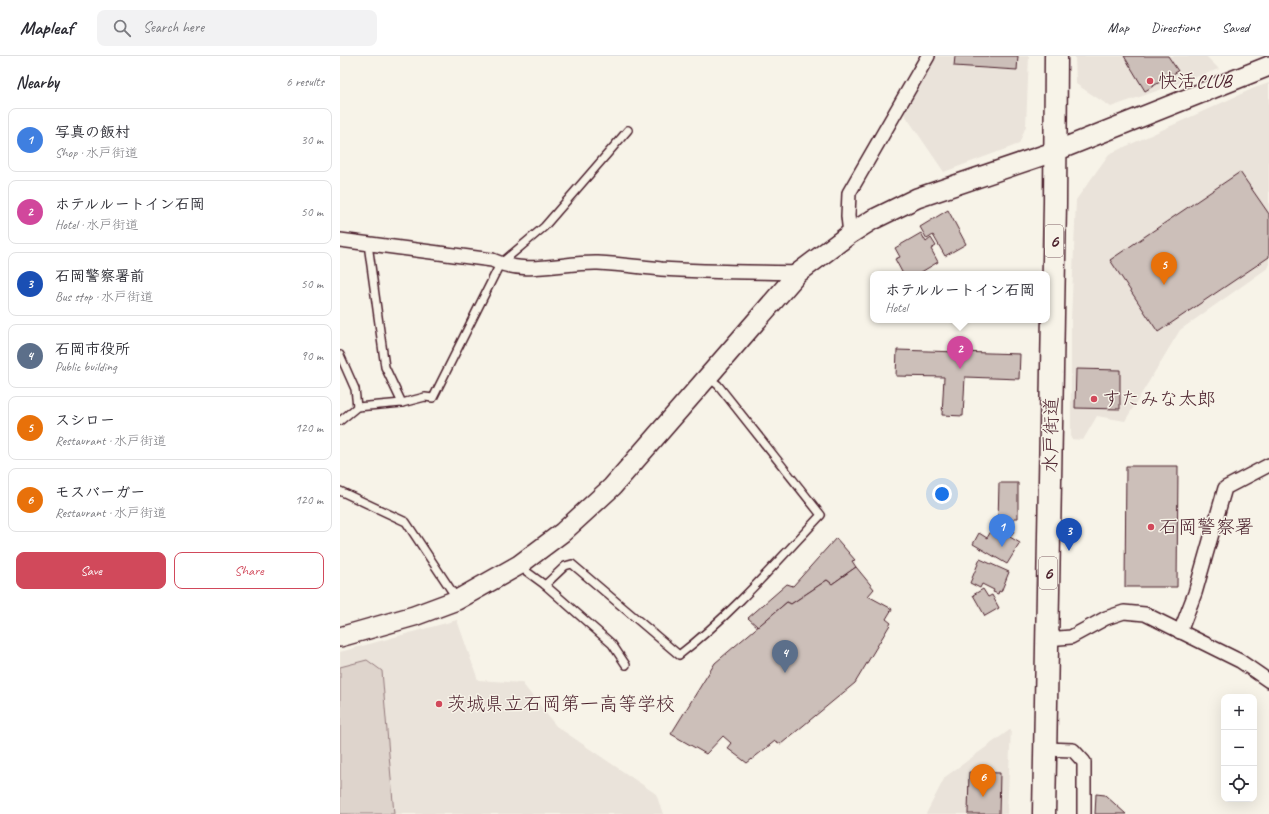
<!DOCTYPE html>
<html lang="en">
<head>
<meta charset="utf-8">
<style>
	body { margin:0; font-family:Caveat,"Klee One",sans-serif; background:#f2f2f3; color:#2b2b33 }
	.controls { position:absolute; right:12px; bottom:12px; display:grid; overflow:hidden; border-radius:8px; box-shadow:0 4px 16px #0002 }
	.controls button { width:36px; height:36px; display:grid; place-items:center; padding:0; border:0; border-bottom:1px solid #e1e1e2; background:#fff; color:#2b2b33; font:20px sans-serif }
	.you { position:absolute; left:602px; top:438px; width:14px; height:14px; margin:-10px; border:3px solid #fff; border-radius:50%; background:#1a73e8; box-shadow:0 0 0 6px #1a73e833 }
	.badge { display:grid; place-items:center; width:26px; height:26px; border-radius:50%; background:#d1495b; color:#fff; font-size:13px; font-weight:700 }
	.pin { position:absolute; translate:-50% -33px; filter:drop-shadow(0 1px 2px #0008) }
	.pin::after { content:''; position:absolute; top:21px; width:14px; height:12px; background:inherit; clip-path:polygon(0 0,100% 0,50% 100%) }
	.popup { position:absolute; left:530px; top:215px; width:180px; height:52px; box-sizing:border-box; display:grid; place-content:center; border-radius:8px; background:#fff; filter:drop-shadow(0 1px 3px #0005); font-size:13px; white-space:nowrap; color:#7c7c81 }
	.popup b { font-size:15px; color:#2b2b33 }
	.popup::after { content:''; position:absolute; left:50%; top:100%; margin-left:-8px; border:8px solid transparent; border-top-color:#fff }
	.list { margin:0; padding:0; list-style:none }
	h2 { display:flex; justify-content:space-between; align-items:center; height:52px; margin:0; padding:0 16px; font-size:17px }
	h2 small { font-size:13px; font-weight:400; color:#7c7c81 }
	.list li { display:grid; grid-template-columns:26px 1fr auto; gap:12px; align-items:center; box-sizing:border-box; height:64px; margin:0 8px 8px; padding:0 8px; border:1px solid #e1e1e2; border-radius:8px }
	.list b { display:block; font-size:15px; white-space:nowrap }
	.list p { margin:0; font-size:13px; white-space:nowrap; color:#7c7c81 }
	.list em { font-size:13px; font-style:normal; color:#7c7c81 }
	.actions { display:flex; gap:8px; padding:12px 16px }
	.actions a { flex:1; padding:9px 0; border:1px solid #d1495b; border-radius:8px; text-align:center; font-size:14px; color:#d1495b }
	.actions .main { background:#d1495b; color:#fff }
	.icon { flex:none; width:22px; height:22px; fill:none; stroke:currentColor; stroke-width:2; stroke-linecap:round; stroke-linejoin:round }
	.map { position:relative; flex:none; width:929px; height:758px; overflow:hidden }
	header { display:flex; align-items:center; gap:24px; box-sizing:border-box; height:56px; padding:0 20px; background:#fff; border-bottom:1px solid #e1e1e2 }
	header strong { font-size:19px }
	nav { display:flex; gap:22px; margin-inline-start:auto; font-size:14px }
	.search { width:280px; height:36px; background:#f2f2f3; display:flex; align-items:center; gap:10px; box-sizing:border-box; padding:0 14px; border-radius:8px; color:#7c7c81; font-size:15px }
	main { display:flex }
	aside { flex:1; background:#fff }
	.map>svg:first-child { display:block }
	.built { fill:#eae3da }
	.pitch { fill:#ded4cc; stroke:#947a7c }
	.building { fill:#ccbfb9; stroke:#4a1f2b }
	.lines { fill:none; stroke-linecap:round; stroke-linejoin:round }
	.lane-casing { stroke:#4a1f2b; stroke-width:10 }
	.street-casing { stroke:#4a1f2b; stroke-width:16 }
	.secondary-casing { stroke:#4a1f2b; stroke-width:22 }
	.highway-casing { stroke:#4a1f2b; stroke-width:25 }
	.lane { stroke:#f7f3e8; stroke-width:7 }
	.street { stroke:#f7f3e8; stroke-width:13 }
	.secondary { stroke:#f7f3e8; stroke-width:19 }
	.highway { stroke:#f7f3e8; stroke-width:22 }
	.poi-dot { fill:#d1495b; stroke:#f7f3e8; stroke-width:1.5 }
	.labels { text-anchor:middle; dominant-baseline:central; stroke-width:3; stroke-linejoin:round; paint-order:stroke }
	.shield { fill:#f7f3e8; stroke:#7e5f64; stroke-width:1 }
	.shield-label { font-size:18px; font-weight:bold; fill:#4a1f2b }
	.poi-label { font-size:19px; fill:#4a1f2b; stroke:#f7f3e8; text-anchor:start }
	.street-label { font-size:19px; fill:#4a1f2b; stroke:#f7f3e8 }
</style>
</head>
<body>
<header>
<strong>Mapleaf</strong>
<div class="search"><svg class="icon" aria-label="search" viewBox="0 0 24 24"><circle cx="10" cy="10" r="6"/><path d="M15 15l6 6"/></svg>Search here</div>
<nav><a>Map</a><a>Directions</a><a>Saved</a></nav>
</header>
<main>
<aside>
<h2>Nearby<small>6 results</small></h2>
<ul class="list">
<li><span class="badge" style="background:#3f7fe0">1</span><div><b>写真の飯村</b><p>Shop · 水戸街道</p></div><em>30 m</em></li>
<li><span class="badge" style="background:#d1479c">2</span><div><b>ホテルルートイン石岡</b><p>Hotel · 水戸街道</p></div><em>50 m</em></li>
<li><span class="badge" style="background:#1a4fb4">3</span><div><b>石岡警察署前</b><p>Bus stop · 水戸街道</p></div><em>50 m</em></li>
<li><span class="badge" style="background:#5c6f8a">4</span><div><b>石岡市役所</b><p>Public building</p></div><em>90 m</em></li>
<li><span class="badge" style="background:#e8710a">5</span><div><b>スシロー</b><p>Restaurant · 水戸街道</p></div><em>120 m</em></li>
<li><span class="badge" style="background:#e8710a">6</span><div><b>モスバーガー</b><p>Restaurant · 水戸街道</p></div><em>120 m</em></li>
</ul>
<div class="actions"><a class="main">Save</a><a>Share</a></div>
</aside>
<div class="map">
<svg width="929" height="758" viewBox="0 0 929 758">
	<rect width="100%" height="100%" fill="#f7f3e8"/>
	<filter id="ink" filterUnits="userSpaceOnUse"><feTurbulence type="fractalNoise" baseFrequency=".025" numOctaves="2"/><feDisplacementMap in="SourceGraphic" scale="8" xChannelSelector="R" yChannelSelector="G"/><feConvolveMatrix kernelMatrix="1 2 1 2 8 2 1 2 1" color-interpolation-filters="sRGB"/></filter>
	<g filter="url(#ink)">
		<g class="built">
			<polygon points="596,0 689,0 686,70 679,88 604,116 563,56"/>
			<polygon points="735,0 866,0 879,13 771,51 736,28"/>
			<polygon points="929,27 929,211 840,274 785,365 757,360 743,384 731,383 731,265 736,144 769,98 912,33"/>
			<polygon points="117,564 138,624 182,627 216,670 316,738 323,758 0,758 0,596"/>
			<polygon points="671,673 667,758 586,758 605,721"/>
		</g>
		<polygon class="pitch" points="27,604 42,615 54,758 0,758 0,611"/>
		<g class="building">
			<polygon points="615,0 678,0 677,14 614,10"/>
			<polygon points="784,0 828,0 838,15 805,35"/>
			<polygon points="900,116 929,158 929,201 818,276 770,204"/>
			<polygon points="608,154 626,188 605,200 593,179 587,183 580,171"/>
			<polygon points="581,177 586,186 591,182 596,190 591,193 598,206 578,218 563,218 555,203 560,201 555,192"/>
			<polygon points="557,294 680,298 679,323 625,321 623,360 602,359 604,321 556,320"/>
			<polygon points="736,313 780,314 780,353 735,352"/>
			<polygon points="786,410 838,410 837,531 785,531"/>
			<polygon points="659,427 678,427 678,462 674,462 674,465 658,465"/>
			<polygon points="657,465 674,475 670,481 680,487 667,508 633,488 639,477 647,482"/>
			<polygon points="496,482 515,504 512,505 516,511 492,528 487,524 451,548 447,546 418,571 408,562 447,528 453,530"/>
			<polygon points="640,503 669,516 661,536 659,535 658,538 653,536 654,534 642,528 640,532 630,527"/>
			<polygon points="516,511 534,533 528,540 552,553 546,563 551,567 515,627 441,688 435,685 407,707 387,692 391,687 383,680 366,698 331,678 375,607 447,546 451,548 487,524 492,528"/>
			<polygon points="643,533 648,541 652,539 659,552 645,560 633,539"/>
			<polygon points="629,716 660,717 659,758 628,758"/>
			<polygon points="756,738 765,739 786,758 755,758"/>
		</g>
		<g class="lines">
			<defs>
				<g id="lane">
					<polyline points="28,188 45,311 62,347"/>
					<polyline points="0,299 15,333 17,351"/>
					<polyline points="0,365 17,351 62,347 85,341 93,342 160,208 204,171 288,74"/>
					<polyline points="0,435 66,466 117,543"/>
					<path d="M179,510L205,529L225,510L232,508L339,599C391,559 436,507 481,459L378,329L369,322"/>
					<polyline points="205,529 272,588 286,609"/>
				</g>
				<g id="street">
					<polyline points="510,178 508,160 509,137 588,0"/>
					<path d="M0,184L152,204C186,220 222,206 258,207C279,208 300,211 321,213C367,216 413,216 458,217"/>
					<polyline points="840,576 855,537 885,432 929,409"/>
					<polyline points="707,583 731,581 766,562 784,556 805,558 900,605 929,625"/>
					<polyline points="705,693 733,694 744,706 744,758"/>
				</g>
				<polyline id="secondary" points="0,581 74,560 117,544 179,509 223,476 272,431 458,217 510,178 532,164 577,142 716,95 929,10"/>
				<polyline id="highway" points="704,758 715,147 716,0"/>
			</defs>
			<use href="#lane" class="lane-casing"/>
			<use href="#street" class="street-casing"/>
			<use href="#secondary" class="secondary-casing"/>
			<use href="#highway" class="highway-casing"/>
			<use href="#lane" class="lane"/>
			<use href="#street" class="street"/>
			<use href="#secondary" class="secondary"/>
			<use href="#highway" class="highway"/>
		</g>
	</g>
	<g class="poi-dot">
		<circle cx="810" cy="25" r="4"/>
		<circle cx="754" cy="343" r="4"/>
		<circle cx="811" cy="471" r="4"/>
		<circle cx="99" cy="648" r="4"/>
	</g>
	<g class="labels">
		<g class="shield">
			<rect x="705" y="169" width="18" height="32" rx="3"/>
			<rect x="699" y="501" width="18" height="32" rx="3"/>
		</g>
		<g class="shield-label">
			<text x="714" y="185">6</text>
			<text x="708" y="517">6</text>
		</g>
		<g class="poi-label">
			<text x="818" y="25">快活CLUB</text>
			<text x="762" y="343">すたみな太郎</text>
			<text x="819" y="471">石岡警察署</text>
			<text x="107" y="648">茨城県立石岡第一高等学校</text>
		</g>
		<g class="street-label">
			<text transform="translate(711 379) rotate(-89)">水戸街道</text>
		</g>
	</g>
</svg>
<div class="controls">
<button>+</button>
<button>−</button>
<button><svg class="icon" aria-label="locate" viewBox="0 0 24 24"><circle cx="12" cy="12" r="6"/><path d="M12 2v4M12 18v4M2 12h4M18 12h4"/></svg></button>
</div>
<div class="you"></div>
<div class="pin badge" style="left:662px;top:491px;background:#3f7fe0">1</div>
<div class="pin badge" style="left:620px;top:313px;background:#d1479c">2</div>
<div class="popup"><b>ホテルルートイン石岡</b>Hotel</div>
<div class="pin badge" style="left:729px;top:495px;background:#1a4fb4">3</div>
<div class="pin badge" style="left:445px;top:617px;background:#5c6f8a">4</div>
<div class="pin badge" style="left:824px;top:229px;background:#e8710a">5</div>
<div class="pin badge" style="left:643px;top:741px;background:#e8710a">6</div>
</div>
</main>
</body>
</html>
